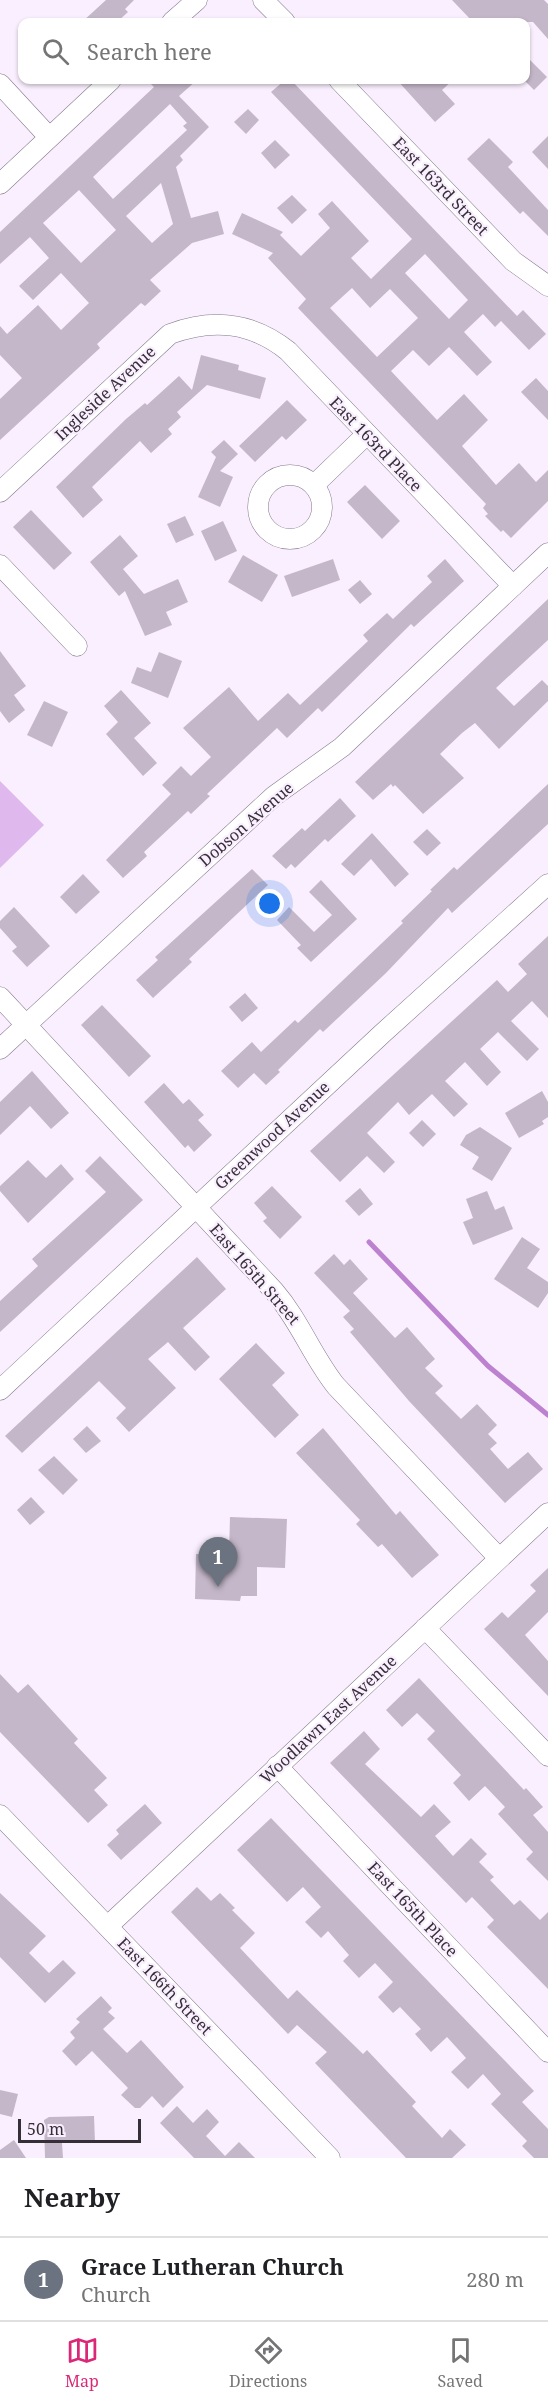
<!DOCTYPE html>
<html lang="en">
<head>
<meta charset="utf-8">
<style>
	body { margin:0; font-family:"Noto Serif",serif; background:#f2f2f2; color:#202124 }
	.scale { position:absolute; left:18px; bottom:15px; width:123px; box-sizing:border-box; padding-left:6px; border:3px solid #352f37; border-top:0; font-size:16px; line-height:21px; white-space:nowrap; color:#352f37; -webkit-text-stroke:4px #faeffe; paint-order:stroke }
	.you { position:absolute; left:270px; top:904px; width:21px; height:21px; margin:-15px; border:4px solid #fff; border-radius:50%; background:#1a73e8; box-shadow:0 0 0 9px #1a73e833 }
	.badge { display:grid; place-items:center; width:39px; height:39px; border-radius:50%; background:#db2777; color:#fff; font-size:20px; font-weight:700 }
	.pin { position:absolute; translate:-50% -50px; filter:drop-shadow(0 2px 3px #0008) }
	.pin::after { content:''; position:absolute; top:32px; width:21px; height:18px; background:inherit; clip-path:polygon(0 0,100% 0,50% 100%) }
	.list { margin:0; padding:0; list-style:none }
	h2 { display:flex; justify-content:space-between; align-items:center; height:78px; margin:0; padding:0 24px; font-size:26px }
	h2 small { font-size:20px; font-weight:400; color:#757577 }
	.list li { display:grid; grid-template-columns:39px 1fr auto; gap:18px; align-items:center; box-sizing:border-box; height:84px; padding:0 24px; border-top:2px solid #e0e0e0 }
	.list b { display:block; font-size:22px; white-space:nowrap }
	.list p { margin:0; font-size:20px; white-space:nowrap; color:#757577 }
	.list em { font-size:20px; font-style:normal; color:#757577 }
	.icon { flex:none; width:33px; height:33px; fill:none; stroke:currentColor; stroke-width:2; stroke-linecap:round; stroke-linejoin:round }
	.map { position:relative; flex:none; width:548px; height:2158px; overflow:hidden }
	.search { position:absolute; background:#fff; box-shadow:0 2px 4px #0004; left:18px; right:18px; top:18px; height:66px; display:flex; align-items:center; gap:15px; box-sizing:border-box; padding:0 21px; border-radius:12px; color:#757577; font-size:22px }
	.sheet { height:162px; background:#fff }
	nav { display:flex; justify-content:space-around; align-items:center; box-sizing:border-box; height:84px; border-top:2px solid #e0e0e0; background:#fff; font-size:16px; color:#757577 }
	nav a { display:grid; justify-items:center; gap:3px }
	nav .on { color:#db2777 }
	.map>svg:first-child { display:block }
	.green { fill:#dfb8ed }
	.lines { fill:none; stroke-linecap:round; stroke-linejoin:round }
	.stream { stroke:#bc82d0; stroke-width:5 }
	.building { fill:#c4b7c9; fill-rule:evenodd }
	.minor-casing { stroke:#85798a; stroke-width:21 }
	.minor { stroke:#fff; stroke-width:20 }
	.labels { text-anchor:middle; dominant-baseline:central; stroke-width:4.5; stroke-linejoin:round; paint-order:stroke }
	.street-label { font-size:16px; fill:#352f37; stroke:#faeffe }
</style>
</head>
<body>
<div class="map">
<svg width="548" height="2158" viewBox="0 0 548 2158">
	<rect width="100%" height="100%" fill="#faeffe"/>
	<polygon class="green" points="0,781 44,825 0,868"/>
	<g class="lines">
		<polyline class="stream" points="369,1242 488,1366 548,1415"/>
	</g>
	<g class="building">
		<polygon points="106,0 134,0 125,9 128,12 117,22 82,22"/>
		<polygon points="452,0 544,0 548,4 548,39 533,22 473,22"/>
		<polygon points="525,55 547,77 534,90 525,81"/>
		<path d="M147,80H197L179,96L209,127L180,156L183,160L176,167L191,218L218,211L224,234L192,243L150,280L161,291L145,306L141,303L97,344L100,348L0,440V399L22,378L0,355V326L7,334L38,305L61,330L89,303L61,273L33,300L19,286L49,258L30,237L0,264V232L154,87ZM170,104L187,123L183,126L187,130L113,199L93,177ZM161,183L173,224L152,243L126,216ZM79,190L116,230L81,263L43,223Z"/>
		<path d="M285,80H291L517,316L523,310L546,334L529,350L501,321L495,327L483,314L464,332L492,362L477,376L449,347L429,366L413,350L391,371L437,420L464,394L488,420L462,446L496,485L519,463L536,482L548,470V501L511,538L503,530L501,532L485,516L488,514L483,508L486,504L298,308L306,299L268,258L273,253L232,234L242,213L283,232L280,235L301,256L330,228L318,214L332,201L369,241L351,258L371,279L412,239L271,92ZM425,254L468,300L449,319L405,273ZM352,288L370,308L390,289L418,318L377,357L330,308Z"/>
		<polygon points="397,80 453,80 442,90 455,104 435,122"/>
		<polygon points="248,109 259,120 246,134 234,122"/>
		<polygon points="548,136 548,169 532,152"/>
		<polygon points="489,138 513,162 508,167 548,210 548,236 523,211 520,214 467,159"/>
		<polygon points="275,140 290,155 275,169 261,153"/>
		<polygon points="292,195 307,210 292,224 277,208"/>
		<polygon points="201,355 239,365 238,370 266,378 260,399 207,385 177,412 181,417 168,429 172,434 151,453 140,441 92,487 103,500 83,518 56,487 126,419 145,403 147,405 179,376 192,390"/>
		<polygon points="536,378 548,391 548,420 521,392"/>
		<polygon points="287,400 307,420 286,440 282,436 255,462 239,446"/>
		<polygon points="224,440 238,454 220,471 233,477 220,507 198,497 216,457 211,452"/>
		<polygon points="365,485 400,521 382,539 347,502"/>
		<polygon points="31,510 72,553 54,570 13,527"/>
		<polygon points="185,516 194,535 176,543 167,524"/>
		<polygon points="223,521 237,551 215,561 201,531"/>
		<polygon points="120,535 138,556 123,569 144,594 178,579 188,602 166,612 172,625 145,636 125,591 119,596 90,562"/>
		<polygon points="243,555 278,575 262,602 228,582"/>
		<polygon points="333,559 340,580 292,597 284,576"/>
		<polygon points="445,559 464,581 414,627 411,624 322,712 318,708 287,738 277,728 207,794 210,796 191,814 188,811 144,852 147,856 123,878 106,860 171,794 162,785 181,766 191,776 211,757 183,728 229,687 258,721 288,693 300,705 368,641 363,635 387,613 393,619 432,582 427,576"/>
		<polygon points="360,580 372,594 360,604 348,590"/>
		<polygon points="548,599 548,640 496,688 514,706 542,680 548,686 548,701 499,749 475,723 462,733 440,754 464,778 423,814 395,785 393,787 391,784 373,800 355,782"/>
		<polygon points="0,651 26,686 14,695 25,710 9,723 0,711"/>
		<polygon points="159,652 182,661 168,698 131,683 137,667 151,672"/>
		<polygon points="121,690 151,723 134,738 157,763 143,776 106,734 118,722 104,706"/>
		<polygon points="44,701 68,712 52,747 27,735"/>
		<polygon points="548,784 548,824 452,913 448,908 386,973 323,1032 320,1029 278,1070 280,1072 266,1085 254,1073 238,1088 221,1071 252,1042 261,1052 295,1020 298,1023 403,923 401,921 432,891 430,890 454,867 457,870"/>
		<polygon points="340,798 356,816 328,842 325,839 295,868 291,864 286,869 272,856 302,828 305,831"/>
		<polygon points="427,829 441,843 427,856 413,842"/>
		<polygon points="372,833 409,874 395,887 371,859 354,876 341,864"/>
		<polygon points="252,869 268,885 189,959 192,962 153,998 136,980 158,960 155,957"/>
		<polygon points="83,874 100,892 76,914 60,897"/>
		<polygon points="321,880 357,919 311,962 297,948 301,945 277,920 289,907 314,932 332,915 309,892"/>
		<polygon points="14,907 50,946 27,967 12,951 17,947 0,928 0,921"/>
		<polygon points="548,936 548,1018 532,1001 511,1021 539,1049 527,1061 498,1032 480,1049 501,1072 487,1086 465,1062 445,1081 468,1104 454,1117 432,1094 409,1115 398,1102 367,1133 395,1162 384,1173 367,1156 340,1182 310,1151 497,980 508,992 527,974 518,964"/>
		<polygon points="245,993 258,1008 242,1022 229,1007"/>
		<polygon points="102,1005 151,1056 129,1077 81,1025"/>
		<polygon points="32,1071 69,1113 51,1129 30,1106 0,1135 0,1102"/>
		<polygon points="164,1083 183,1104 189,1099 204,1115 198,1120 212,1135 194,1152 188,1145 185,1148 144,1102"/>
		<polygon points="542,1091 548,1102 548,1117 542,1121 544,1124 519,1138 505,1113"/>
		<polygon points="422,1120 436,1134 423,1147 409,1133"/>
		<polygon points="480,1127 512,1148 492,1181 472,1169 479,1157 460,1145 466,1135"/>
		<polygon points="100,1156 143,1200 0,1332 0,1301 38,1266 32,1259 106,1192 85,1171"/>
		<polygon points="28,1160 46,1178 61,1164 74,1179 28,1223 0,1191 0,1186"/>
		<polygon points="272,1186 302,1217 280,1239 263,1221 267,1218 254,1203"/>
		<polygon points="360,1188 373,1204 359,1216 345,1201"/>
		<polygon points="487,1191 495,1210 504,1206 513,1229 473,1245 463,1222 473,1218 466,1199"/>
		<polygon points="522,1237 540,1249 527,1268 548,1282 548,1293 538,1308 494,1279"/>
		<polygon points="334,1254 344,1265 350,1259 368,1279 353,1293 395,1338 407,1327 435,1359 425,1368 443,1386 435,1393 461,1419 477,1404 497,1425 488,1434 497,1443 490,1449 508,1469 528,1452 543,1469 505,1503 409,1401 350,1332 354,1329 343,1317 350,1311 314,1273"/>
		<polygon points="197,1257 226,1289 183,1328 210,1357 195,1371 168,1342 148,1359 176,1388 129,1432 116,1418 126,1408 99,1381 22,1453 5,1436"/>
		<polygon points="256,1343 285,1373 272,1385 299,1415 275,1438 219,1379"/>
		<polygon points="87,1426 101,1441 86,1453 73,1439"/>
		<polygon points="323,1428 396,1515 400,1511 439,1555 412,1578 382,1544 378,1547 356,1524 360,1520 296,1453"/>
		<polygon points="54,1456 78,1480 63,1495 38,1470"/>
		<polygon points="31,1497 45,1512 30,1525 17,1510"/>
		<polygon points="230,1517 287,1519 285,1568 257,1567 257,1596 241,1596 240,1601 195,1599 196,1554 229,1555"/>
		<polygon points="548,1568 548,1612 525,1635 548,1661 548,1696 484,1629 502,1612 508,1618 536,1591 530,1585"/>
		<polygon points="0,1674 18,1693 28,1684 78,1739 74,1743 107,1778 94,1790 108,1805 88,1823 0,1732"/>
		<polygon points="419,1678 524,1790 526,1788 543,1807 533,1815 548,1832 548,1881 526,1859 533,1852 498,1814 505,1807 485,1786 469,1801 453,1783 461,1775 427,1739 435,1731 417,1713 402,1727 386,1710"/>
		<polygon points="364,1731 380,1749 365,1764 421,1817 434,1804 451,1822 435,1836 453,1856 471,1838 487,1854 479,1862 494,1877 490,1880 514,1905 520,1900 540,1920 548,1912 548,1989 487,1927 494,1920 472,1897 466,1903 330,1763"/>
		<polygon points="145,1804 162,1823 121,1860 107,1845 119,1834 116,1830"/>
		<polygon points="271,1818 534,2091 522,2102 548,2129 548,2158 534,2158 522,2146 527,2141 491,2104 501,2094 483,2074 468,2089 451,2072 466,2058 447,2037 431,2052 415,2034 421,2029 400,2007 393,2013 378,1997 393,1982 375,1963 359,1978 343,1961 349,1955 328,1931 321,1938 305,1922 321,1907 303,1887 287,1902 237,1850"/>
		<polygon points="197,1887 211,1901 220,1893 235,1908 232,1910 255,1933 240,1948 288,1999 297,1990 363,2054 367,2050 416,2102 412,2106 442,2138 450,2129 466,2145 452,2158 406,2158 315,2063 327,2052 297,2025 288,2034 171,1912"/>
		<polygon points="0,1893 46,1936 29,1953 49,1973 63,1960 76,1973 45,2003 0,1957"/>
		<polygon points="101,1996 112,2008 108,2012 115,2018 103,2029 127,2053 141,2040 184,2087 163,2108 152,2096 140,2108 135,2108 121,2095 128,2088 92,2051 76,2066 62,2051 75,2038 70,2032 80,2022 76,2019"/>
		<polygon points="0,2090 18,2094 12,2117 0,2114"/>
		<polygon points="177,2106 193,2123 207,2109 219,2122 206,2136 225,2156 239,2142 255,2158 194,2158 160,2123"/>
		<polygon points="94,2116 95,2143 62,2143 63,2158 45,2158 44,2120 49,2117"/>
		<polygon points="14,2140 26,2158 0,2158 0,2150"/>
	</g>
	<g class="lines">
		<defs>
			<g id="minor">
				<polyline points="263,0 285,22"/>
				<polyline points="172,22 197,0"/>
				<polyline points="339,80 513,261 548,286"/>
				<polyline points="0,84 49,137"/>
				<polyline points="0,184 111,80"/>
				<circle cx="290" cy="507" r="32"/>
				<polyline points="314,485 367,434"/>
				<path d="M0,492L170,334C213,318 252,322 288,351L513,586"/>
				<polyline points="0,565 77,646"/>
				<path d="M0,997L274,1291C300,1321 312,1356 336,1386L499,1558"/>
				<polyline points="0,1049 274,796 342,747 548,553"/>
				<polyline points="0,1390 384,1032 548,884"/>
				<polyline points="425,1628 548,1756"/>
				<polyline points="277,1766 548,2052"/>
				<polyline points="0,1815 330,2158"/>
				<polyline points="108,1926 548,1513"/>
			</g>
		</defs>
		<use href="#minor" class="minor-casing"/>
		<use href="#minor" class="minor"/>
	</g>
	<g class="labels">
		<g class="street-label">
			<text transform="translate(441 186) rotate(46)">East 163rd Street</text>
			<text transform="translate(105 393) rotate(-43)">Ingleside Avenue</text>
			<text transform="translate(376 444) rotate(46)">East 163rd Place</text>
			<text transform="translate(246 824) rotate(-41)">Dobson Avenue</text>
			<text transform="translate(272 1135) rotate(-43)">Greenwood Avenue</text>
			<text transform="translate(255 1274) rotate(49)">East 165th Street</text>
			<text transform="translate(328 1719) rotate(-43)">Woodlawn East Avenue</text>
			<text transform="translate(413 1909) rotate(47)">East 165th Place</text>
			<text transform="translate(165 1986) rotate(46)">East 166th Street</text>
		</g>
	</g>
</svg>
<div class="scale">50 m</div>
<div class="you"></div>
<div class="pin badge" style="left:218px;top:1587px;background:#6b7280">1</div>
<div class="search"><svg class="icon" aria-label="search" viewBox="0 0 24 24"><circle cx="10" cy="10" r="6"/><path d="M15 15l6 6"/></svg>Search here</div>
</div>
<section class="sheet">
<h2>Nearby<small></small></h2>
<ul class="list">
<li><span class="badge" style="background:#6b7280">1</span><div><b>Grace Lutheran Church</b><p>Church</p></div><em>280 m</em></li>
</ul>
</section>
<nav>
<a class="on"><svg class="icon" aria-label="map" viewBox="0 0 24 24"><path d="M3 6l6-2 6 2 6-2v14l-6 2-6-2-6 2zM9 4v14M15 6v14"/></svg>Map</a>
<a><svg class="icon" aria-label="directions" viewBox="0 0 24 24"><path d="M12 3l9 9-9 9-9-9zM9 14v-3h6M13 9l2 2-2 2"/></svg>Directions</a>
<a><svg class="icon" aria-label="saved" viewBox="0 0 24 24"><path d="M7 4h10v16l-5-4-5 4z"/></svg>Saved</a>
</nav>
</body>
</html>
